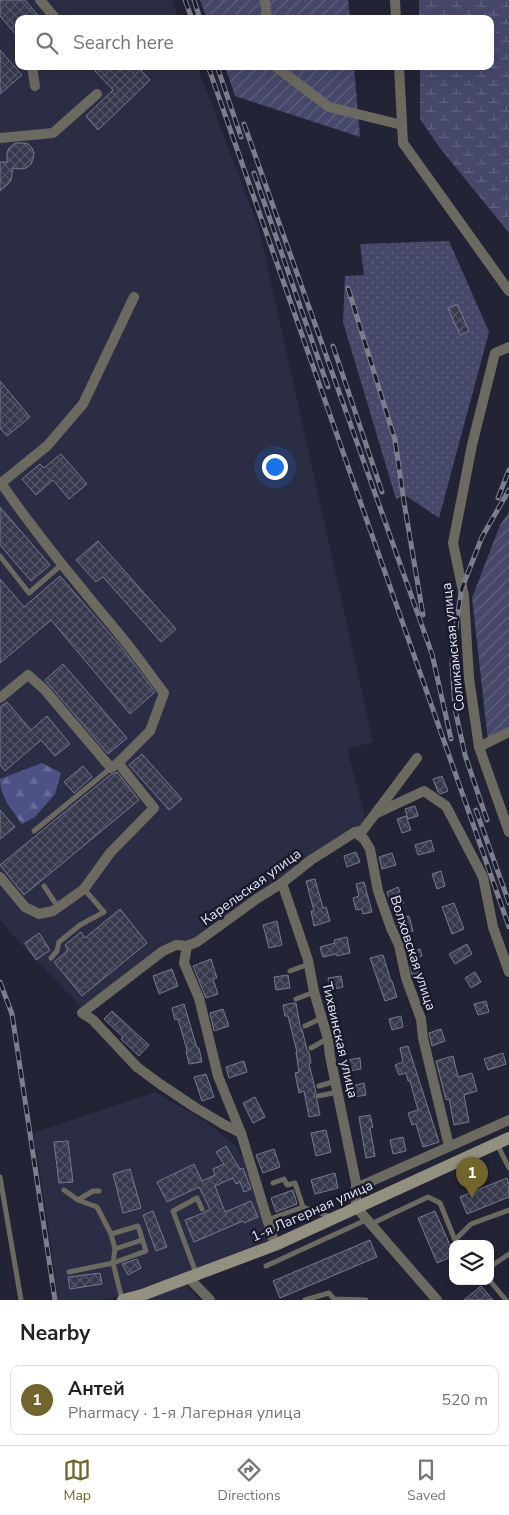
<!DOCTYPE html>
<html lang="en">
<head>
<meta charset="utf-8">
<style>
	body { margin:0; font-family:"Nunito Sans",sans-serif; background:#f2f2f2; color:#222 }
	.controls { position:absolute; right:15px; bottom:15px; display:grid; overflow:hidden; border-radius:10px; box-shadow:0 5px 20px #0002 }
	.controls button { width:45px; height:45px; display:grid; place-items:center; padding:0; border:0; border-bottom:1px solid #e0e0e0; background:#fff; color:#222; font:25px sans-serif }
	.you { position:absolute; left:274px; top:466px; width:18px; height:18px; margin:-12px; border:4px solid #fff; border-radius:50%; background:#1a73e8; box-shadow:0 0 0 8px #1a73e833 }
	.badge { display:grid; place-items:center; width:32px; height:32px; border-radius:50%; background:#72652b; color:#fff; font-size:16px; font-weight:700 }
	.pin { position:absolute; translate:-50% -41px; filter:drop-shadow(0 1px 2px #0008) }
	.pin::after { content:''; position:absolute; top:26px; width:18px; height:15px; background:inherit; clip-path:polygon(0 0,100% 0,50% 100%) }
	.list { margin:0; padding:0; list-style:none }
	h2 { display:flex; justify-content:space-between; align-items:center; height:65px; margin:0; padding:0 20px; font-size:21px }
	h2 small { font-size:16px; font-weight:400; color:#767676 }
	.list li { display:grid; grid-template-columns:32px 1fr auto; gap:15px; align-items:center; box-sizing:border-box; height:70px; margin:0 10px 10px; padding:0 10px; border:1px solid #e0e0e0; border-radius:10px }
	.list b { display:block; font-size:19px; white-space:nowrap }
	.list p { margin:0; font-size:16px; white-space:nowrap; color:#767676 }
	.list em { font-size:16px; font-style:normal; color:#767676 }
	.icon { flex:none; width:28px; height:28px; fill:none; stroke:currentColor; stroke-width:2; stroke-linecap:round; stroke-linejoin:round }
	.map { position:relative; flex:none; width:509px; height:1300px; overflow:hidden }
	.search { position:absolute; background:#fff; box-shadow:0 5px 20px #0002; left:15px; right:15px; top:15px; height:55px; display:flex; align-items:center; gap:12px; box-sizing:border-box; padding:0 18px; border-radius:10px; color:#767676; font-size:19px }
	.sheet { height:145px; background:#fff }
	nav { display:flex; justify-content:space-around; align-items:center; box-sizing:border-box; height:70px; border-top:1px solid #e0e0e0; background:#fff; font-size:14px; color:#767676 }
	nav a { display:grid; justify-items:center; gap:2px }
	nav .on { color:#72652b }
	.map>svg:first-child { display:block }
	.built { fill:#2b2d45 }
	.grass { fill:url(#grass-dots) }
	.forest { fill:url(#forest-firs) }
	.wetland { fill:url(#wetland-marsh) }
	.garden { fill:url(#garden-furrows) }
	.building { fill:url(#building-cross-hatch); stroke:#76798f }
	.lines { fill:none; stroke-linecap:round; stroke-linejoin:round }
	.lane { stroke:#6c6a60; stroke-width:5 }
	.street { stroke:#6c6a60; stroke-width:10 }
	.secondary { stroke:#949080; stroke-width:12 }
	.rail-casing { stroke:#7c7e8d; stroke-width:5 }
	.rail { stroke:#191a2c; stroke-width:3; stroke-dasharray:9; stroke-linecap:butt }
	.labels { text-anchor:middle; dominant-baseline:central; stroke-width:5; stroke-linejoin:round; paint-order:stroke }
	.street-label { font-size:14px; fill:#e6e7f4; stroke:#191a2c }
</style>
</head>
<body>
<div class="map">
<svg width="509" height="1300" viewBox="0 0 509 1300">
	<defs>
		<pattern id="grass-dots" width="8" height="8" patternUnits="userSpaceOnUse" patternTransform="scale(1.25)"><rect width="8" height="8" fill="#46486a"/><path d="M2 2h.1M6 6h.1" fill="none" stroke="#616280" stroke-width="1.8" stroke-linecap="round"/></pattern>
		<pattern id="forest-firs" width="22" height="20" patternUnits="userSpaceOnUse" patternTransform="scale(1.25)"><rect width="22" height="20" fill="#4e5185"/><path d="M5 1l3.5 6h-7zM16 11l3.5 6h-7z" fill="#686a97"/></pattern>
		<pattern id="wetland-marsh" width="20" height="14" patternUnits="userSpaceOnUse" patternTransform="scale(1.25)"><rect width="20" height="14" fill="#46486a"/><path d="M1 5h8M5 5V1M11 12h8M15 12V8" fill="none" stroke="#616280"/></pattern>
		<pattern id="garden-furrows" width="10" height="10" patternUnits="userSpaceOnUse" patternTransform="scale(1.25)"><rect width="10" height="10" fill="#46486a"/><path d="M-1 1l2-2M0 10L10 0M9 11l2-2" fill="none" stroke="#616280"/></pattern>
		<pattern id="building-cross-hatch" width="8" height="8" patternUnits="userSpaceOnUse" patternTransform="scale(1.25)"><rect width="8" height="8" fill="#36384c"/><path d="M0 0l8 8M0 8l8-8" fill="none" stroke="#535566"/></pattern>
	</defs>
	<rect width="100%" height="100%" fill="#222436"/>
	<g class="built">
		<polygon points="0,0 172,0 179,19 19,19 19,66 197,66 259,229 373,742 347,749 366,820 357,830 232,910 183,949 161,952 82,1008 21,944 0,920"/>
		<polygon points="155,1092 203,1120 220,1133 236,1147 247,1166 271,1239 168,1280 105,1300 58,1300 52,1251 34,1133"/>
		<polygon points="186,1285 199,1300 137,1300"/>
	</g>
	<polygon class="grass" points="449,241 489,332 439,518 405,495 396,499 343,322 345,276 364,275 360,244"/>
	<path class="forest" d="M42,763L61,773L55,794L35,817L22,824C12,810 0,797 0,779Z"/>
	<polygon class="wetland" points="419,0 509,0 509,233 440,148 420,119 420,66 490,66 490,19 419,19"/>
	<g class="garden">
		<polygon points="200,0 348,0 350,19 207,19"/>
		<polygon points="225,66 354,66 360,137 235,96"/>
		<polygon points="509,512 509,729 488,741 472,598 500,525"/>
	</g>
	<g class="building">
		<polygon points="0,0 25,0 41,19 19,19 19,38 0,16"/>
		<polygon points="0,50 22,75 0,94"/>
		<polygon points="100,66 137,66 150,80 98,130 86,116 113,90 95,71"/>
		<polygon points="15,143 24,143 28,144 32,148 34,153 33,159 31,164 26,168 21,169 13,168 11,180 8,184 0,191 0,162 7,162 7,153 9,148"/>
		<polygon points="457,304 469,331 460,335 448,308"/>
		<polygon points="0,381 30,417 7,436 0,428"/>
		<polygon points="61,454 87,484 69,499 53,480 36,495 22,479 40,464 44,468"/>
		<polygon points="0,507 50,565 31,581 0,545"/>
		<polygon points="98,541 176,629 161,642 103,577 96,582 76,560"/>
		<polygon points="60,576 123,649 155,692 130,714 51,620 0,663 0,579 24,607"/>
		<polygon points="63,664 127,738 108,754 45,680"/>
		<polygon points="7,702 31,730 47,716 70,744 55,756 41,740 5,771 0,765 0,707"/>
		<polygon points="142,754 182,799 169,810 129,765"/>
		<polygon points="83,766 92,777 74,793 64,782"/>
		<polygon points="117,772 139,800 24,895 0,865 110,775"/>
		<polygon points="442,776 448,791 440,794 438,792 433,779"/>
		<polygon points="415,806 418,816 408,819 405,809"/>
		<polygon points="0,810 15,827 0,839"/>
		<polygon points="406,816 411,830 402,833 397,819"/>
		<polygon points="431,840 434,851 418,855 415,845"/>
		<polygon points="356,852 360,862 347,867 344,856"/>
		<polygon points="392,853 396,865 382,869 379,857"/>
		<polygon points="441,871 445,886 437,889 432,874"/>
		<polygon points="315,879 323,908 326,907 330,921 314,926 311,911 314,911 306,881"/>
		<polygon points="364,882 372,912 363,914 362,909 356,910 353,898 359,896 356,884"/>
		<polygon points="398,887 404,903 392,907 387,892"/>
		<polygon points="454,903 464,929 452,934 442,907"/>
		<polygon points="120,909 147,943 82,996 54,962 68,950 65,945 81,932 85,938"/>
		<polygon points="409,916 413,931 401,934 395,919"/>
		<polygon points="277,921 282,945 269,948 263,925"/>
		<polygon points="39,933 50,950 36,960 25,943"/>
		<polygon points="347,937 350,953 337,956 336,954 323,957 320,947 335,943 334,940"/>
		<polygon points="467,944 472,954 455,964 449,954"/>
		<polygon points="420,949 422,956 417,958 421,972 412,975 408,952"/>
		<polygon points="383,955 391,981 392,981 397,997 385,1001 370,958"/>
		<polygon points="211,959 217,978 213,979 218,994 206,998 193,966"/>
		<polygon points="172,969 178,986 159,994 153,976"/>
		<polygon points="475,972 481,982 471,988 465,978"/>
		<polygon points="288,975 290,988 276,990 274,977"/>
		<polygon points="341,976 343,987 330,990 328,978"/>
		<polygon points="486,1001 489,1012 478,1015 474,1004"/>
		<polygon points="294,1003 296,1003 300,1026 302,1029 307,1050 309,1052 311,1063 309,1064 316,1092 314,1096 317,1100 320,1115 309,1117 304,1091 299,1093 295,1073 299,1072 296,1052 297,1052 288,1016 285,1016 283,1005"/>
		<polygon points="184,1004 197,1048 199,1048 202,1062 189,1064 186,1051 187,1050 178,1019 175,1020 172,1008"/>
		<polygon points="223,1009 229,1026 214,1031 210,1013"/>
		<polygon points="112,1011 149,1045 139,1056 121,1039 123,1037 104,1019"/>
		<polygon points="401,1016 403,1027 392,1030 389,1019"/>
		<polygon points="441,1029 445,1041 432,1046 429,1033"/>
		<polygon points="408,1046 439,1142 423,1147 416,1124 412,1125 408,1113 418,1110 410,1081 408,1081 406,1073 399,1075 395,1065 403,1062 400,1048"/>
		<polygon points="503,1053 506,1064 488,1070 484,1059"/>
		<polygon points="453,1056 458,1077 472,1073 477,1091 464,1095 469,1122 454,1125 449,1099 446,1100 436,1061"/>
		<polygon points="360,1058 361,1069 348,1071 347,1060"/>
		<polygon points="244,1061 247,1072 229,1078 226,1067"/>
		<polygon points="206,1074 214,1097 202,1101 194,1077"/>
		<polygon points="364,1083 366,1095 354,1097 352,1086"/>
		<polygon points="255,1097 265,1117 253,1123 243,1103"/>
		<polygon points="370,1115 373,1127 370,1128 375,1156 366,1158 359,1117"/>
		<polygon points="326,1130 331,1152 316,1156 311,1133"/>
		<polygon points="403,1137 406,1151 393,1154 390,1140"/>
		<polygon points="68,1141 73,1182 59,1183 54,1142"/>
		<polygon points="226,1146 240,1169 243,1168 251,1189 244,1192 240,1182 236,1184 233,1178 215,1186 225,1212 251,1201 258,1217 244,1223 243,1221 194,1242 185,1220 203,1213 210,1209 199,1187 167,1202 157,1182 194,1164 202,1181 215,1175 213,1169 224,1164 216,1152"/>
		<polygon points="274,1149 280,1167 263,1173 256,1155"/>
		<polygon points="130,1169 141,1208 123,1213 113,1174"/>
		<polygon points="335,1173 338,1188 315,1194 311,1180"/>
		<polygon points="507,1178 509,1184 509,1197 467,1214 460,1197"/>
		<polygon points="293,1190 297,1204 276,1212 271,1198"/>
		<polygon points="153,1211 167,1247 156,1251 143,1215"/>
		<polygon points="435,1211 453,1252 453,1256 437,1263 418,1218"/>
		<polygon points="370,1240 377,1257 280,1298 273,1281"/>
		<polygon points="137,1259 141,1268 128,1275 122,1264"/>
		<polygon points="100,1273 102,1284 70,1289 68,1277"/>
		<polygon points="481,1286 493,1300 464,1300"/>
	</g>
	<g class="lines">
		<g class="lane">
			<polyline points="0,556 29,593 61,565"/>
			<polyline points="34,831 111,768"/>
			<polyline points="44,886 58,907"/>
			<polyline points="51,958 57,951 59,942 80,925 104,912 84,889"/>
			<polyline points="290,971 309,964"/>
			<polyline points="296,999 314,992"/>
			<polyline points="305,1026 322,1018"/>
			<polyline points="311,1048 327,1039"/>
			<polyline points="319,1086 336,1081"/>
			<polyline points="318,1096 338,1092"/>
			<polyline points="497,1144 509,1168"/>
			<polyline points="0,1177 21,1300"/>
			<polyline points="64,1190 78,1200 97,1207 111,1234 138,1226 146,1251 113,1263 115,1249 142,1240"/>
			<polyline points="78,1200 93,1191 99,1191"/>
			<polyline points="303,1207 331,1217"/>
			<polyline points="267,1220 303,1207 295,1183 287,1185 284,1179 273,1183"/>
			<polyline points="371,1224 428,1197 440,1203 455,1240 471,1224 509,1210"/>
			<polyline points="111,1234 115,1249"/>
			<polyline points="266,1266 366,1220"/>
			<polyline points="490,1267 509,1254"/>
			<polyline points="69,1272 113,1263 122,1299"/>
			<polyline points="196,1273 173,1211 197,1198 202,1209"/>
			<polyline points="490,1281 506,1300"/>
			<polyline points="305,1300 329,1293 334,1299 366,1300"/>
		</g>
		<g class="street">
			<polyline points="40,0 56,19"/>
			<polyline points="265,0 267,19"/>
			<polyline points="395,0 396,19"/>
			<polyline points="32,66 35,86"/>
			<polyline points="275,66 329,107 402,125"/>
			<polyline points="399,66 403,143 509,291"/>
			<polyline points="0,138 53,133 97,94"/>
			<polyline points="509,347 495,353 472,445 453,543 464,596 469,678 479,747 509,832"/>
			<polyline points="0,698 28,675 44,689 111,768 118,763"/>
			<polyline points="479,747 509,732"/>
			<polyline points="377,813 424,791 446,806 483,877 493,927 509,972"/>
			<polyline points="355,832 364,839 370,849 378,891 391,928 399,945 406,978 421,1019 423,1038 449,1146"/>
			<path d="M0,877L25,907L39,914L53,911L84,889L110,853L154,808L118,763L150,731L164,693C150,675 138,657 124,640C82,589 39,538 1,483L47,446L83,404L134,297"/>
			<polyline points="282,883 308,960 314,992 328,1039 330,1056 356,1183 356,1207 437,1300"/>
			<polyline points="187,946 184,963 199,998 218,1076 241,1133 275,1245"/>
			<polyline points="241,1133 223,1124 196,1108 160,1084 137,1067 93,1020 82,1013 163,951 176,945 187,946 197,942 258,898 282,883 311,860 355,832 363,830 417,758"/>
			<polyline points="356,1188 509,1120"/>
			<polyline points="188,1277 210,1300"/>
		</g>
		<polyline class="secondary" points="123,1300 142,1295 275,1245 509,1138"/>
		<defs>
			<g id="rail">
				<polyline points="185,0 192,19"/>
				<polyline points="194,0 200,19"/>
				<polyline points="208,66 509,927"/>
				<polyline points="217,66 241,137"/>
				<polyline points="244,124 432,654 451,739"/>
				<polyline points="254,173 328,387"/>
				<polyline points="348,288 395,440 404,502 423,615"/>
				<polyline points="333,346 382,492"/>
				<polyline points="498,498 509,470"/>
				<polyline points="476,810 509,903"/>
				<polyline points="487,820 465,755 455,709 452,663 458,611 462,588 482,537 509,490"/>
				<polyline points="0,982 12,1014 55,1300"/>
			</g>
		</defs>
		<use href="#rail" class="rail-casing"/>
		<use href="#rail" class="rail"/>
	</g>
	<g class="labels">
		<g class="street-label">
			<text transform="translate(453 647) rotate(-96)">Соликамская улица</text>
			<text transform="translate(251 887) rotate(-36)">Карельская улица</text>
			<text transform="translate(413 953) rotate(72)">Волховская улица</text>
			<text transform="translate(340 1040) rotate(77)">Тихвинская улица</text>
			<text transform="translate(312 1211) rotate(-24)">1-я Лагерная улица</text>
		</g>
	</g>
</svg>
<div class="controls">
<button><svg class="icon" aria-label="layers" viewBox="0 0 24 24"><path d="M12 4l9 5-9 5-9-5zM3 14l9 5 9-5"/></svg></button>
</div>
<div class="you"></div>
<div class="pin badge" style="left:472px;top:1198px">1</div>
<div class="search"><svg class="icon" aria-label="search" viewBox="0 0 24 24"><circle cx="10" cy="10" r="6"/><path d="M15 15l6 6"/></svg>Search here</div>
</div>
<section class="sheet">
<h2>Nearby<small></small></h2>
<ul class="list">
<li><span class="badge">1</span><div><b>Антей</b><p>Pharmacy · 1-я Лагерная улица</p></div><em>520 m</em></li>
</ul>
</section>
<nav>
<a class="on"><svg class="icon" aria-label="map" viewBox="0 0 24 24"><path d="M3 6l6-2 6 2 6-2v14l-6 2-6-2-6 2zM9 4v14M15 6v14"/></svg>Map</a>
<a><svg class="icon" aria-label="directions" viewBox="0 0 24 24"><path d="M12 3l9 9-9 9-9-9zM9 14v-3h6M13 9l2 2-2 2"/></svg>Directions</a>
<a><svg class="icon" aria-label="saved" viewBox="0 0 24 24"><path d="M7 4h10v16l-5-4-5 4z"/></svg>Saved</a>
</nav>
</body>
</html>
